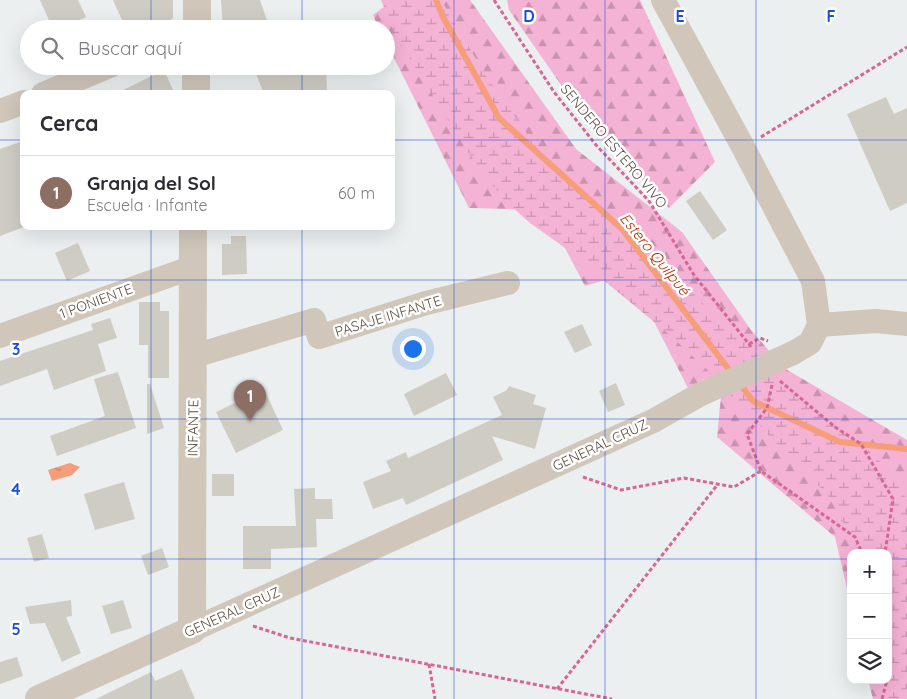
<!DOCTYPE html>
<html lang="es">
<head>
<meta charset="utf-8">
<style>
	body { margin:0; font-family:Quicksand,sans-serif; background:#f7f7f7; color:#2b2b33 }
	.controls { position:absolute; right:15px; bottom:15px; display:grid; overflow:hidden; border-radius:10px; box-shadow:0 5px 20px #0002 }
	.controls button { width:45px; height:45px; display:grid; place-items:center; padding:0; border:0; border-bottom:1px solid #e1e1e2; background:#fff; color:#2b2b33; font:25px sans-serif }
	.you { position:absolute; left:412px; top:348px; width:18px; height:18px; margin:-12px; border:4px solid #fff; border-radius:50%; background:#1a73e8; box-shadow:0 0 0 8px #1a73e833 }
	.badge { display:grid; place-items:center; width:32px; height:32px; border-radius:50%; background:#7c3aed; color:#fff; font-size:16px; font-weight:700 }
	.pin { position:absolute; translate:-50% -41px; filter:drop-shadow(0 1px 2px #0008) }
	.pin::after { content:''; position:absolute; top:26px; width:18px; height:15px; background:inherit; clip-path:polygon(0 0,100% 0,50% 100%) }
	.list { margin:0; padding:0; list-style:none }
	h2 { display:flex; justify-content:space-between; align-items:center; height:65px; margin:0; padding:0 20px; font-size:21px }
	h2 small { font-size:16px; font-weight:400; color:#7c7c81 }
	.list li { display:grid; grid-template-columns:32px 1fr auto; gap:15px; align-items:center; box-sizing:border-box; height:75px; padding:0 20px; border-top:1px solid #e1e1e2 }
	.list b { display:block; font-size:19px; white-space:nowrap }
	.list p { margin:0; font-size:16px; white-space:nowrap; color:#7c7c81 }
	.list em { font-size:16px; font-style:normal; color:#7c7c81 }
	.icon { flex:none; width:28px; height:28px; fill:none; stroke:currentColor; stroke-width:2; stroke-linecap:round; stroke-linejoin:round }
	.map { position:relative; flex:none; width:907px; height:699px; overflow:hidden }
	.search { position:absolute; background:#fff; box-shadow:0 5px 20px #0002; left:20px; top:20px; width:375px; height:55px; display:flex; align-items:center; gap:12px; box-sizing:border-box; padding:0 18px; border-radius:28px; color:#7c7c81; font-size:19px }
	.panel { position:absolute; background:#fff; box-shadow:0 5px 20px #0002; left:20px; top:90px; width:375px; height:140px; border-radius:10px }
	.map>svg:first-child { display:block }
	.forest { fill:url(#forest-firs) }
	.wetland { fill:url(#wetland-marsh) }
	.water { fill:url(#water-ripples) }
	.lines { fill:none; stroke-linecap:round; stroke-linejoin:round }
	.stream { stroke:#f69d79; stroke-width:6 }
	.building { fill:#cfccc4 }
	.path { stroke:#d56695; stroke-width:3; stroke-dasharray:4 2.5; stroke-linecap:butt }
	.minor { stroke:#d0c6ba; stroke-width:24 }
	.tertiary { stroke:#d0c6ba; stroke-width:28 }
	.minor-bridge { stroke:#d0c6ba; stroke-width:24 }
	.grid { fill:none; stroke:#1d4ed8; stroke-width:1; stroke-opacity:0.55 }
	.labels { text-anchor:middle; dominant-baseline:central; stroke-width:5; stroke-linejoin:round; paint-order:stroke }
	.street-label { font-size:14px; fill:#5b5042; stroke:#fff }
	.water-label { font-size:15px; font-style:italic; fill:#b03200; stroke:#fff }
	.grid-label { font-size:16px; text-anchor:middle; font-weight:bold; fill:#1d4ed8; stroke:#fff; stroke-width:5; stroke-linejoin:round; paint-order:stroke }
</style>
</head>
<body>
<div class="map">
<svg width="907" height="699" viewBox="0 0 907 699">
	<defs>
		<pattern id="forest-firs" width="22" height="20" patternUnits="userSpaceOnUse" patternTransform="scale(1.25)"><rect width="22" height="20" fill="#f4b2d5"/><path d="M5 1l3.5 6h-7zM16 11l3.5 6h-7z" fill="#c993ae"/></pattern>
		<pattern id="wetland-marsh" width="20" height="14" patternUnits="userSpaceOnUse" patternTransform="scale(1.25)"><rect width="20" height="14" fill="#f4b2d5"/><path d="M1 5h8M5 5V1M11 12h8M15 12V8" fill="none" stroke="#c993ae"/></pattern>
		<pattern id="water-ripples" width="26" height="14" patternUnits="userSpaceOnUse" patternTransform="scale(1.25)"><rect width="26" height="14" fill="#f69d79"/><path d="M2 4q2-2 4 0t4 0M15 11q2-2 4 0t4 0" fill="none" stroke="#ca8265"/></pattern>
	</defs>
	<rect width="100%" height="100%" fill="#ebefef"/>
	<g class="forest">
		<polygon points="393,0 470,0 576,149 682,232 751,330 784,368 907,440 907,699 873,699 868,680 888,680 888,553 851,553 851,605 835,537 717,437 721,396 704,379 688,388 629,273 585,286 545,210 469,208 386,42 386,29 379,29 373,15"/>
		<polygon points="507,0 640,0 715,162 669,208 589,125 509,10"/>
	</g>
	<polygon class="wetland" points="381,0 441,0 485,74 541,153 614,217 658,261 753,350 780,381 808,407 831,422 868,450 893,474 907,500 907,699 886,699 891,652 888,631 888,553 861,553 827,494 773,440 723,385 671,336 561,245 530,223 503,199 467,151 397,38"/>
	<polygon class="water" points="70,463 80,467 72,475 52,481 48,470"/>
	<g class="lines">
		<g class="stream">
			<polyline points="436,0 442,15 499,118 622,229 733,375"/>
			<polyline points="739,383 753,401 840,442 907,449"/>
		</g>
	</g>
	<g class="building">
		<polygon points="40,0 78,0 86,17 59,29 53,29"/>
		<polygon points="113,0 173,0 173,18 157,29 126,29"/>
		<polygon points="221,0 260,0 270,29 223,29"/>
		<polygon points="253,66 326,66 327,94 264,94"/>
		<polygon points="164,70 175,94 115,94"/>
		<polygon points="886,97 894,114 907,108 907,203 890,211 847,114"/>
		<polygon points="20,142 24,152 24,227 0,236 0,149"/>
		<polygon points="700,191 727,230 713,240 686,201"/>
		<polygon points="231,236 246,236 247,274 222,275 222,244 231,244"/>
		<polygon points="78,243 90,271 67,281 55,253"/>
		<polygon points="139,302 160,302 160,311 169,311 169,378 148,378 148,345 139,345"/>
		<polygon points="110,318 117,338 98,344 106,371 54,390 47,369 0,386 0,361 93,330 91,324"/>
		<polygon points="582,324 592,345 575,353 564,332"/>
		<polygon points="118,372 136,428 57,456 50,436 105,416 94,379"/>
		<polygon points="446,373 457,395 414,416 404,394"/>
		<polygon points="616,383 625,405 608,412 599,391"/>
		<polygon points="147,384 150,384 164,428 147,434"/>
		<polygon points="509,386 536,395 533,404 546,408 535,449 492,436 503,460 406,505 403,498 373,509 363,482 391,471 386,461 406,452 408,458 502,415 493,397 507,390"/>
		<polygon points="264,389 283,430 236,453 216,412"/>
		<rect x="212" y="474" width="22" height="22"/>
		<polygon points="124,482 135,519 95,530 84,494"/>
		<polygon points="315,488 315,499 332,499 333,519 316,519 317,547 271,549 271,569 243,569 243,526 296,526 294,489"/>
		<polygon points="42,534 49,558 34,562 27,538"/>
		<polygon points="162,548 169,567 148,575 141,556"/>
		<polygon points="71,600 72,616 66,617 81,653 62,662 45,623 30,624 25,607"/>
		<polygon points="123,600 132,628 111,634 102,606"/>
		<polygon points="17,657 23,676 0,684 0,662"/>
		<polygon points="182,669 195,699 96,699 151,672 155,681"/>
	</g>
	<g class="lines">
		<g class="path">
			<polyline points="494,0 554,92 596,145 649,201 694,275 752,348"/>
			<polyline points="761,137 907,47"/>
			<polyline points="749,344 760,338 768,341"/>
			<polyline points="780,381 835,427 861,444 893,499 885,553"/>
			<polyline points="772,385 767,408 747,434 761,471 855,537 862,553"/>
			<polyline points="583,477 621,490 684,478 734,487 761,471"/>
			<polyline points="253,626 290,638 612,699"/>
			<polyline points="429,664 435,699"/>
			<polyline points="888,667 890,672 888,678"/>
			<polyline points="557,689 718,484"/>
			<polyline points="882,699 887,680"/>
		</g>
		<g class="minor">
			<polyline points="663,0 743,147 813,281 819,325 810,343 793,353"/>
			<polyline points="43,94 110,66"/>
			<polyline points="0,111 24,102"/>
			<polyline points="819,325 876,321 907,324"/>
			<polyline points="0,336 193,267"/>
			<polyline points="194,356 314,320 319,337 426,303 508,283"/>
			<polyline points="192,630 653,421 701,394"/>
		</g>
		<g class="tertiary">
			<polyline points="197,29 197,0"/>
			<polyline points="196,94 196,66"/>
			<polyline points="39,699 192,630 193,226"/>
		</g>
		<polyline class="minor-bridge" points="701,394 793,353"/>
	</g>
	<path class="grid" d="M151,0V29M302,0V29M454,0V699M605,0V699M756,0V699M151,66V94M302,66V94M0,140H24M391,140H907M151,226V699M302,226V699M0,280H907M0,419H907M0,559H851M888,559H907"/>
	<g class="labels">
		<g class="street-label">
			<text transform="translate(614 146) rotate(50)">SENDERO ESTERO VIVO</text>
			<text transform="translate(96 301) rotate(-20)">1 PONIENTE</text>
			<text transform="translate(388 316) rotate(-17)">PASAJE INFANTE</text>
			<text transform="translate(193 428) rotate(-89)">INFANTE</text>
			<text transform="translate(600 445) rotate(-25)">GENERAL CRUZ</text>
			<text transform="translate(232 612) rotate(-24)">GENERAL CRUZ</text>
		</g>
		<g class="water-label">
			<text transform="translate(655 254) rotate(51)">Estero Quilpué</text>
		</g>
	</g>
	<g class="grid-label">
		<text x="529" y="22">D</text>
		<text x="680" y="22">E</text>
		<text x="831" y="22">F</text>
		<text x="16" y="355">3</text>
		<text x="16" y="495">4</text>
		<text x="16" y="635">5</text>
	</g>
</svg>
<div class="controls">
<button>+</button>
<button>−</button>
<button><svg class="icon" aria-label="layers" viewBox="0 0 24 24"><path d="M12 4l9 5-9 5-9-5zM3 14l9 5 9-5"/></svg></button>
</div>
<div class="you"></div>
<div class="pin badge" style="left:250px;top:421px;background:#8d6e63">1</div>
<div class="search"><svg class="icon" aria-label="search" viewBox="0 0 24 24"><circle cx="10" cy="10" r="6"/><path d="M15 15l6 6"/></svg>Buscar aquí</div>
<section class="panel">
<h2>Cerca<small></small></h2>
<ul class="list">
<li><span class="badge" style="background:#8d6e63">1</span><div><b>Granja del Sol</b><p>Escuela · Infante</p></div><em>60 m</em></li>
</ul>
</section>
</div>
</body>
</html>
